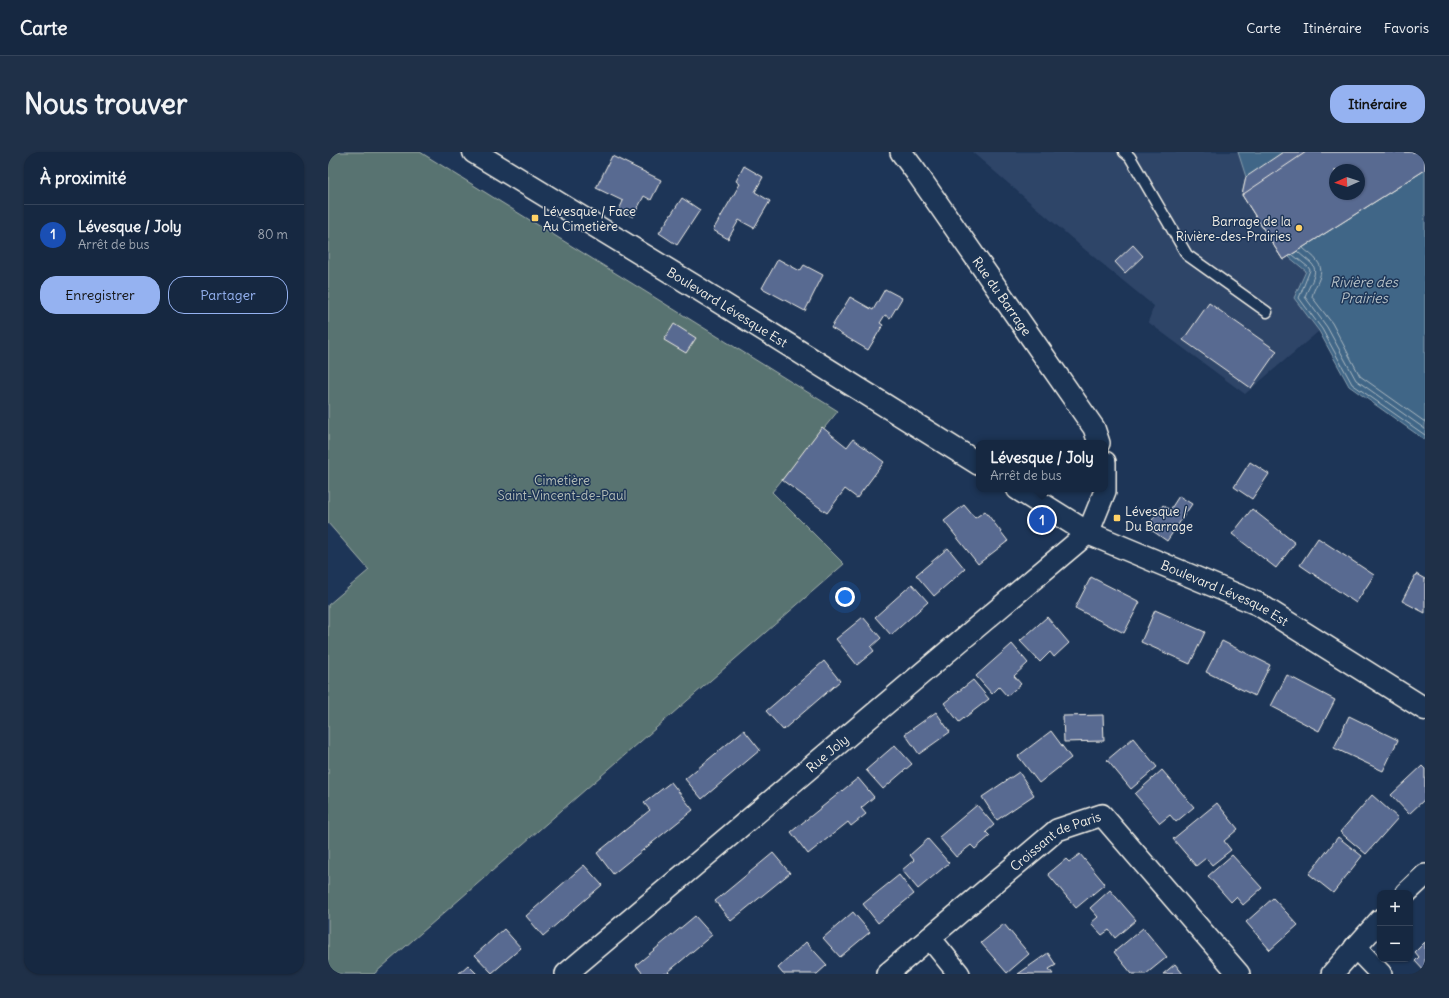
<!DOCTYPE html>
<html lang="fr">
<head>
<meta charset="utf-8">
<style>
	body { margin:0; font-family:Delius,sans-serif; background:#1f3048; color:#f1f3f6 }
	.controls { position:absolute; right:12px; bottom:12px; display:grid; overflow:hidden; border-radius:8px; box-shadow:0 1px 3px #0004 }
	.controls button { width:36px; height:36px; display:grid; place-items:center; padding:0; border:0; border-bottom:1px solid #35445a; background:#162841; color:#f1f3f6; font:20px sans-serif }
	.compass { position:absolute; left:1001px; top:12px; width:36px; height:36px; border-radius:50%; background:#162841; box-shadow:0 1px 3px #0004; rotate:267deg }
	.you { position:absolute; left:517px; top:445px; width:14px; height:14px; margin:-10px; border:3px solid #fff; border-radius:50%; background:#1a73e8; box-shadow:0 0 0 6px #1a73e833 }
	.badge { display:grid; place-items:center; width:26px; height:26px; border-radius:50%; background:#95b2f1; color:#fff; font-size:13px; font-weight:700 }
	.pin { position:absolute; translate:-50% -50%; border:2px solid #fff; box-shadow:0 1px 4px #0006 }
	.popup { position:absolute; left:648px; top:288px; width:132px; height:52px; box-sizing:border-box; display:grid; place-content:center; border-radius:8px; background:#162841; filter:drop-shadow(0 1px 3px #0005); font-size:13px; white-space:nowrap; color:#9ea6b1 }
	.popup b { font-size:15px; color:#f1f3f6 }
	.popup::after { content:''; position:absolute; left:50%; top:100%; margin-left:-8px; border:8px solid transparent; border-top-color:#162841 }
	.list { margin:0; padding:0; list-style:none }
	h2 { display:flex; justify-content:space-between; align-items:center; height:52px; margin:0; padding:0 16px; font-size:17px }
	h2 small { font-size:13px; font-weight:400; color:#9ea6b1 }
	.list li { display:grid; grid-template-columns:26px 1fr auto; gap:12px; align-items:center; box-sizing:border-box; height:60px; padding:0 16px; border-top:1px solid #35445a }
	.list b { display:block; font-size:15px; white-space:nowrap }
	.list p { margin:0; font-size:13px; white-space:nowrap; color:#9ea6b1 }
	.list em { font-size:13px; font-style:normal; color:#9ea6b1 }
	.actions { display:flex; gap:8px; padding:12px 16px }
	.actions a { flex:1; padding:9px 0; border:1px solid #95b2f1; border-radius:16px; text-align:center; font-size:14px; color:#95b2f1 }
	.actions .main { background:#95b2f1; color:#111 }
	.map { position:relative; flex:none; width:1097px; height:822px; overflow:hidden; border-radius:16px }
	header { display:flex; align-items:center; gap:24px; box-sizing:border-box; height:56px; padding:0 20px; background:#162841; border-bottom:1px solid #35445a }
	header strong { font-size:19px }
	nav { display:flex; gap:22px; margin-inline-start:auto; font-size:14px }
	.intro { display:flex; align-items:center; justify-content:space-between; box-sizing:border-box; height:96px; padding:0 24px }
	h1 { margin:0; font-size:28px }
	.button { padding:10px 18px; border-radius:16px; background:#95b2f1; color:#111; font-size:14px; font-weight:700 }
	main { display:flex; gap:24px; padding:0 24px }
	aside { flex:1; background:#162841; border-radius:16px; box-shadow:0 1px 3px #0004 }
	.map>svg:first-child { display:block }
	.built { fill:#2f4568 }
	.green { fill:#587371; stroke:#a6b2ac }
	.water { fill:#406687; stroke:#889eae; fill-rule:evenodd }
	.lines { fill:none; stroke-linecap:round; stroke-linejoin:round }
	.shore { stroke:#acb9c1; stroke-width:1 }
	.building { fill:#596a91; stroke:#f4f1e8; fill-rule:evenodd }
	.lane-casing { stroke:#f4f1e8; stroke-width:13 }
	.street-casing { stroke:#f4f1e8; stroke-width:24 }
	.secondary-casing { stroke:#f4f1e8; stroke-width:25 }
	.lane { stroke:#1d3557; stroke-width:10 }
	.street { stroke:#1d3557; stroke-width:21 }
	.secondary { stroke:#1d3557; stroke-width:22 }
	.poi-dot { fill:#ffd166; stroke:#1d3557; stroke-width:1.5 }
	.labels { text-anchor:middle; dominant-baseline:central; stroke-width:3; stroke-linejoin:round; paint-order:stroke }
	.poi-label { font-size:13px; fill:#f4f1e8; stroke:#1d3557; text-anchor:start }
	.street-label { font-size:13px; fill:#f4f1e8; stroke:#1d3557 }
	.park-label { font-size:13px; fill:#b6bfb8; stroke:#1d3557 }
	.water-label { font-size:14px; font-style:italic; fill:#b5c0c6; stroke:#1d3557 }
</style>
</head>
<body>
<header>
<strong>Carte</strong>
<nav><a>Carte</a><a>Itinéraire</a><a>Favoris</a></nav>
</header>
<div class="intro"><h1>Nous trouver</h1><a class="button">Itinéraire</a></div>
<main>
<aside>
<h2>À proximité<small></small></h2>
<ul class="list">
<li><span class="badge" style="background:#1a4fb4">1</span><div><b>Lévesque / Joly</b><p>Arrêt de bus</p></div><em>80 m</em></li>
</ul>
<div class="actions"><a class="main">Enregistrer</a><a>Partager</a></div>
</aside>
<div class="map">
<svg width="1097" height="822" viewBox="0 0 1097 822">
	<rect width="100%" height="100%" fill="#1d3557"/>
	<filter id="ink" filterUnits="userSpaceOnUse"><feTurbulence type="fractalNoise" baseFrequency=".025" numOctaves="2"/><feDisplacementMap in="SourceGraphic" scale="8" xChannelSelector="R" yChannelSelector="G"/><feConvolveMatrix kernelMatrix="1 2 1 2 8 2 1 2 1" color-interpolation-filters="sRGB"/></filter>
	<g filter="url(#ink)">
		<polygon class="built" points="644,0 910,0 918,25 914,43 959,86 961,105 978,119 966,146 991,179 917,242 820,170 826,154 755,96"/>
		<polygon class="green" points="0,0 92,0 510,259 444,340 516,412 46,822 0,822 0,453 41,418 0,371"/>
		<path class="water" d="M910,0H1097V288L1021,234L991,179L966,146L978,119L961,105L959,88L955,108L914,43L918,25ZM1007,18H1031V42H1007Z"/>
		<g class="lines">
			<g class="shore">
				<path d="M975,96C980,101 986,104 989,109C999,121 986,133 984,145L1004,171L1032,224L1097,270"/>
				<path d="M970,100C974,104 980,108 984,112C992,121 979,136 977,145L999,175L1028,228L1097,277"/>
				<polyline points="965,103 980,115 982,118 971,146 994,177 1024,232 1097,283"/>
			</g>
		</g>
		<g class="building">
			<path d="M955,0H1097V18L955,108L914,43L918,25ZM1007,18H1031V42H1007Z"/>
			<path d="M978,0H1097V18L955,108L914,43ZM1007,18H1031V42H1007Z"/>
			<polygon points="284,4 333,28 323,48 316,44 305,65 291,58 295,49 268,36"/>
			<polygon points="416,14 435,25 427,40 442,49 426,76 411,68 400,87 385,78 412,32 408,29"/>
			<polygon points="354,46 372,58 349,93 331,81"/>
			<polygon points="805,93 815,104 797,121 787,110"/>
			<polygon points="450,107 472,119 476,113 495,123 477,159 434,136"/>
			<polygon points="557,137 574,146 562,166 557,163 552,171 555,173 540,198 503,176 522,145 545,158"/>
			<polygon points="881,151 949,199 923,236 855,188"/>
			<polygon points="346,172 368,186 358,201 336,188"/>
			<polygon points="494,275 519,295 525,287 556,310 529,346 517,337 499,361 454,328"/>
			<polygon points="922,310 941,322 924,347 906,335"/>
			<polygon points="851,344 864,352 839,389 819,375 835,353 842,358"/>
			<polygon points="636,353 647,366 657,359 680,389 650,412 616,369"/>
			<polygon points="924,357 967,391 948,416 904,382"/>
			<polygon points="990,386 1046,423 1028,451 972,413"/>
			<polygon points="620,396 637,417 606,444 588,423"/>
			<polygon points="1088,422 1097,427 1097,461 1074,449"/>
			<polygon points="763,425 812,450 796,481 747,456"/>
			<polygon points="584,432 600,450 563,483 547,465"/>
			<polygon points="827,458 877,480 862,512 813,490"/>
			<polygon points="535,465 553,486 543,495 546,499 529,513 508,487"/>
			<polygon points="719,465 741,491 726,505 722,500 712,510 692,489"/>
			<polygon points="894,489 942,513 927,544 878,520"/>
			<polygon points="684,492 700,511 686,524 693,532 679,544 671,535 664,542 648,524"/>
			<polygon points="496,509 512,529 455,578 438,559"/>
			<polygon points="959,523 1007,548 991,579 943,554"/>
			<polygon points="645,528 661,547 631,570 616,551"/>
			<polygon points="608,560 622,580 591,602 577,582"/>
			<polygon points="775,563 776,589 736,590 735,564"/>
			<polygon points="1021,564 1070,588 1055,619 1006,596"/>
			<polygon points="416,578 432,598 374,647 357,627"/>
			<polygon points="723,579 743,606 711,631 690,604"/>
			<polygon points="805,586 829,615 803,637 779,608"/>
			<polygon points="567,593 584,612 555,637 538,618"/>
			<polygon points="1094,614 1097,617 1097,647 1081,662 1063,643"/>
			<polygon points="834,618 866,655 848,670 842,663 832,671 807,642"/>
			<polygon points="691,620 706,643 669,668 654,645"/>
			<polygon points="530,626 546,645 533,656 538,662 523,674 520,670 480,702 463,680"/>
			<polygon points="343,630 365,658 285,722 269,701 322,658 316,651"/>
			<polygon points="1044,643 1070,666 1038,702 1012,680"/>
			<polygon points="889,651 910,677 896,689 903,698 884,713 878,706 868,714 845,687"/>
			<polygon points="649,653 666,673 658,680 662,684 647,697 643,693 628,705 611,685"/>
			<polygon points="1010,685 1034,704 1005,741 981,722"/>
			<polygon points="600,687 621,711 590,737 574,718 586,708 582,703"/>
			<polygon points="445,701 462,721 403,769 387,749"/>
			<polygon points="752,702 777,732 748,756 720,722 738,707 741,710"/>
			<polygon points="904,703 934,736 915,753 908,745 903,750 880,724"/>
			<polygon points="256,713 274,733 215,784 198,764"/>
			<polygon points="571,723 586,742 550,771 535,752"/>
			<polygon points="782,738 808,768 787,786 781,778 774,783 763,771 770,765 762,756"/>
			<polygon points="945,746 970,773 942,798 918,770"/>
			<polygon points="525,760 542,780 512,805 495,786"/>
			<polygon points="367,764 384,783 340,820 342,822 315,822 308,813"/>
			<polygon points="676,772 701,802 679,821 653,791"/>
			<polygon points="815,776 839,805 818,822 804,822 786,800"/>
			<polygon points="176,777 193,796 164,821 147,803"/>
			<polygon points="478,790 499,813 489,822 455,822 450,816"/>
			<polygon points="1097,790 1097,820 1087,809 1091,805 1087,800"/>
			<polygon points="720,801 728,813 721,817 725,822 690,822"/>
			<polygon points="847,812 855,822 835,822"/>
			<polygon points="140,813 149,822 130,822"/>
		</g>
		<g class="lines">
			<defs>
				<polyline id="lane" points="796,0 802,5 859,103 939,160"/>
				<g id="street">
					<path id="s1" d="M573,0L588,20L766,276L771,291"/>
					<polyline points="1078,741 1097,723"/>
					<polyline points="602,786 631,822"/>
					<polyline points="1027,795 1053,822"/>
					<path id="s2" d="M238,822L760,381L777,339V310"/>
					<path id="s3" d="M559,822L729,678L774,663L911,822"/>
					<polyline points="1004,822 1052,768"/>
				</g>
				<g id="secondary">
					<path id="s4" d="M146,0L366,134L651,312"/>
					<path id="s5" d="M690,337L760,381L930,452L1097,557"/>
				</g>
			</defs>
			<use href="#lane" class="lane-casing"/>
			<use href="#street" class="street-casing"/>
			<use href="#secondary" class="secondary-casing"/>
			<use href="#lane" class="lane"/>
			<use href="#street" class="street"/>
			<use href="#secondary" class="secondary"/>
		</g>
	</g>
	<g class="poi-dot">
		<rect x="203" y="62" width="8" height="8" rx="2"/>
		<circle cx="971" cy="76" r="4"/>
		<rect x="785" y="362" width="8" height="8" rx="2"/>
	</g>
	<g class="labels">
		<g class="poi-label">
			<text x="215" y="59">Lévesque / Face<tspan x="215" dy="15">Au Cimetière</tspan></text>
			<text x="963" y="69" text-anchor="end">Barrage de la<tspan x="963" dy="15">Rivière-des-Prairies</tspan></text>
			<text x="797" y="359">Lévesque /<tspan x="797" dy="15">Du Barrage</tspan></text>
		</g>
		<g class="street-label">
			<text stroke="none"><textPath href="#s1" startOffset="176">Rue du Barrage</textPath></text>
			<text stroke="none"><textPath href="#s4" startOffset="297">Boulevard Lévesque Est</textPath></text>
			<text stroke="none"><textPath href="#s5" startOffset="232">Boulevard Lévesque Est</textPath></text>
			<text stroke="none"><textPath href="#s2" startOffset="342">Rue Joly</textPath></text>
			<text stroke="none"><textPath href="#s3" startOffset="216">Croissant de Paris</textPath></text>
		</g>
		<g class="park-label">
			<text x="234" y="328">Cimetière<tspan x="234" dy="15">Saint-Vincent-de-Paul</tspan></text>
		</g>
		<g class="water-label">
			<text x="1036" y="130">Rivière des<tspan x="1036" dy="16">Prairies</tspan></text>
		</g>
	</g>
</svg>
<div class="controls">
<button>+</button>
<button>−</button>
</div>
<svg class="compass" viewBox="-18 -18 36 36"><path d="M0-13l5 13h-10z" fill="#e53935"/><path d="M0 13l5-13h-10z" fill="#9ea6b1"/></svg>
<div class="you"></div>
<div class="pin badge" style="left:714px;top:368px;background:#1a4fb4">1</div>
<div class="popup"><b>Lévesque / Joly</b>Arrêt de bus</div>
</div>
</main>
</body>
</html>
